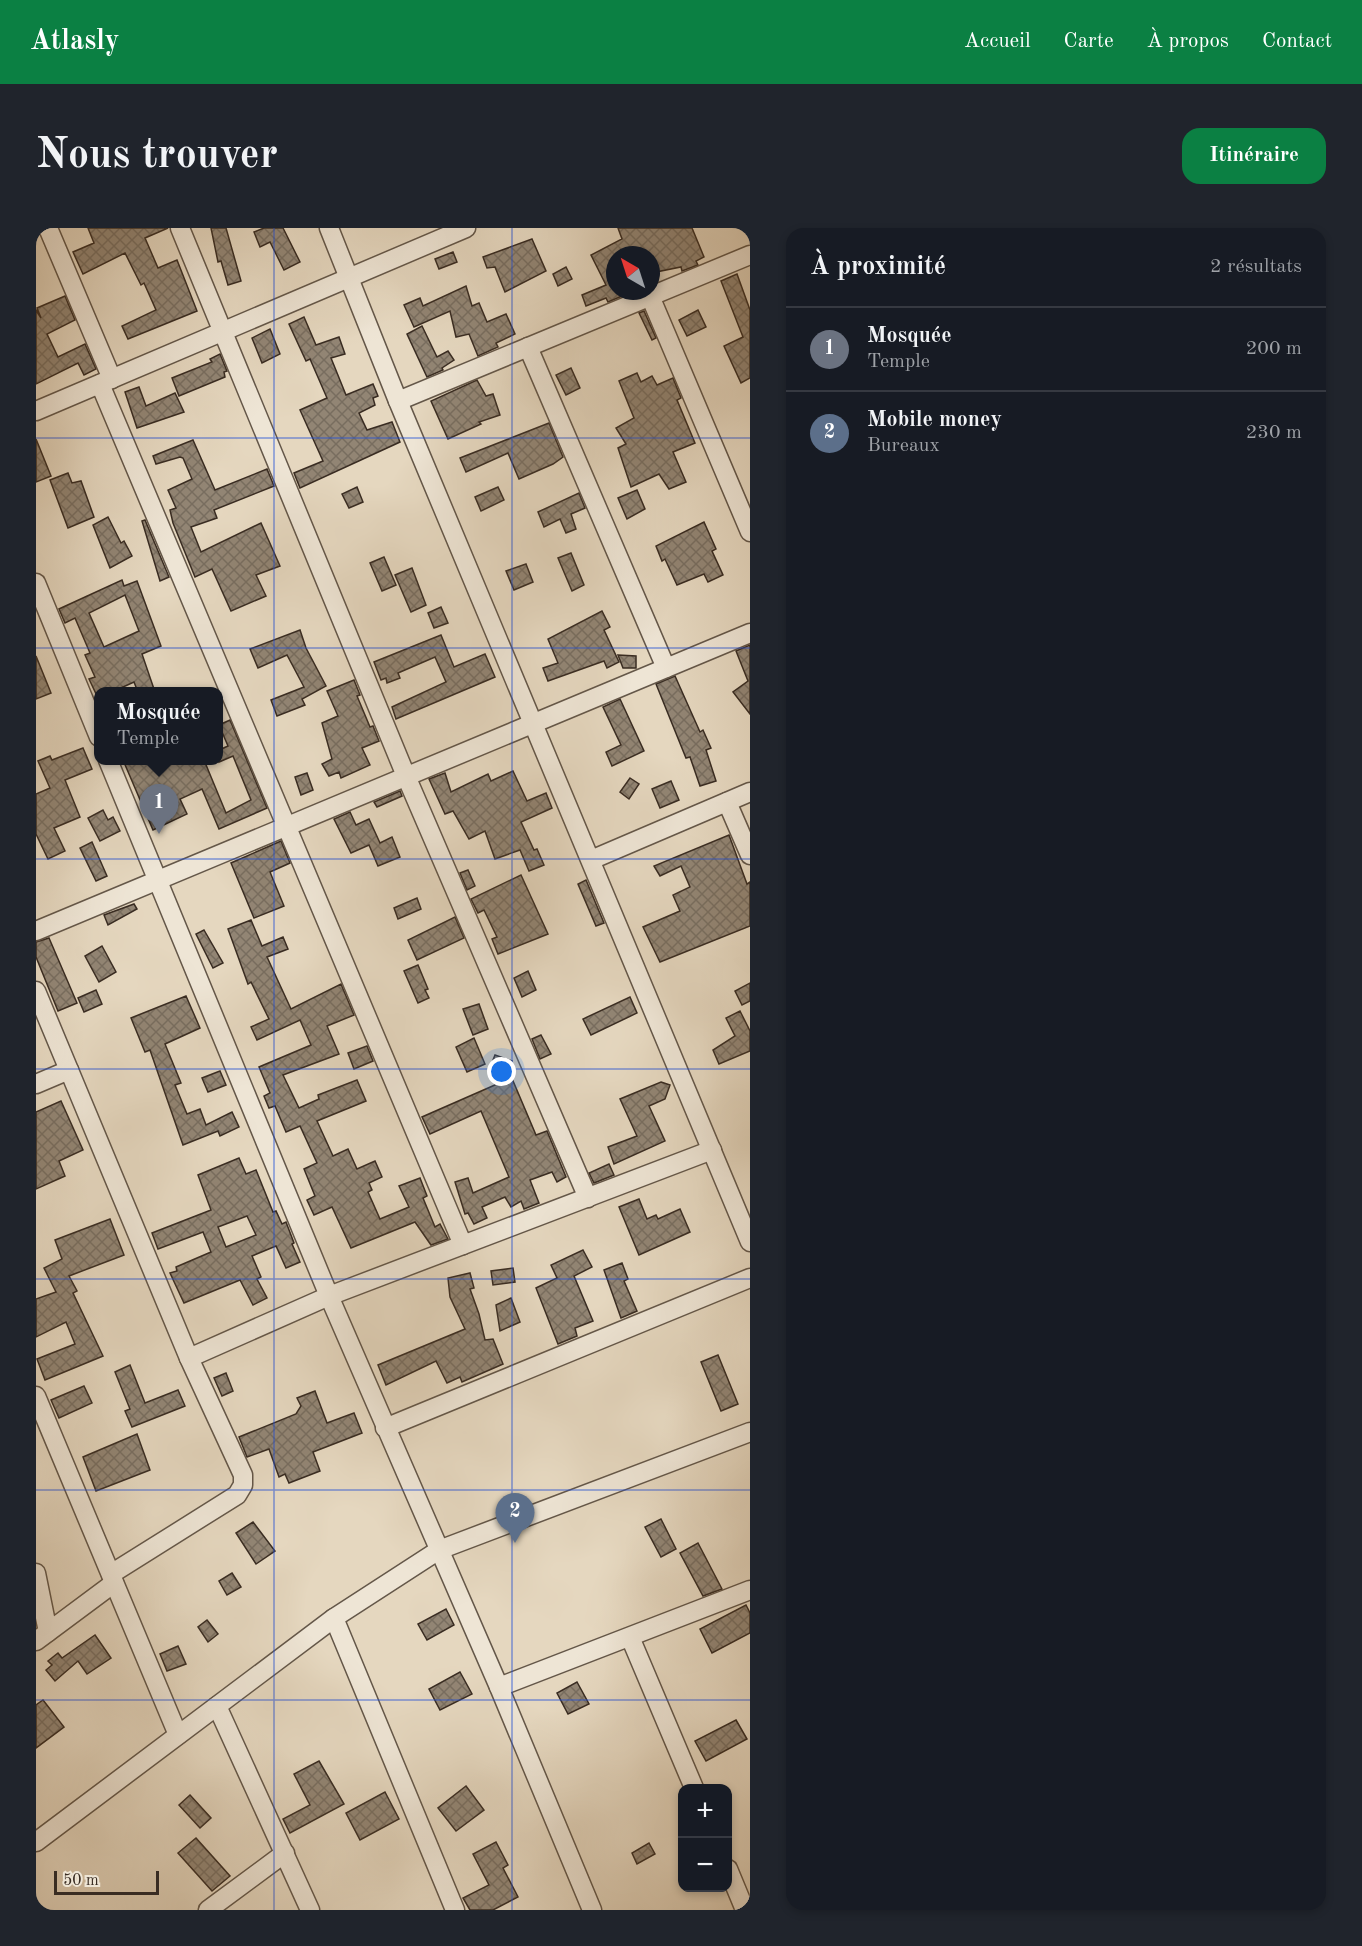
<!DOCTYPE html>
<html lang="fr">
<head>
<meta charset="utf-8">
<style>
	body { margin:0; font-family:"Old Standard TT",serif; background:#20242c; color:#f1f3f6 }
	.controls { position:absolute; right:18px; bottom:18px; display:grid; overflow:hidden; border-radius:12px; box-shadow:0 3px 9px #0003 }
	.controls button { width:54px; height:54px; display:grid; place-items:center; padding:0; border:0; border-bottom:2px solid #363941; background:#171b24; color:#f1f3f6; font:30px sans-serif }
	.compass { position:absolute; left:570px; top:18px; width:54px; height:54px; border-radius:50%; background:#171b24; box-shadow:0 3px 9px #0003; rotate:321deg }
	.scale { position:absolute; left:18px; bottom:15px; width:105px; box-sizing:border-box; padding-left:6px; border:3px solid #392c22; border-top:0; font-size:16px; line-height:21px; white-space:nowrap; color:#392c22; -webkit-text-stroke:4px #eee5d5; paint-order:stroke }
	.you { position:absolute; left:466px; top:844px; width:21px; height:21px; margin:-15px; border:4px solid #fff; border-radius:50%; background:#1a73e8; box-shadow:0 0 0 9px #1a73e833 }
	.badge { display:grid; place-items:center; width:39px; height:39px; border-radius:50%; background:#0b8043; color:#fff; font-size:20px; font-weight:700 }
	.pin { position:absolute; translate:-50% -50px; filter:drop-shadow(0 2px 3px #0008) }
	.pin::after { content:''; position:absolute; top:32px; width:21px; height:18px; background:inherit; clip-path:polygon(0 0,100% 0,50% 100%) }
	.popup { position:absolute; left:58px; top:459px; width:129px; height:78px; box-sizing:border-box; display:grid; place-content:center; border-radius:12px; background:#171b24; filter:drop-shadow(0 2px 4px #0005); font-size:20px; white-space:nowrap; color:#9ea1a6 }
	.popup b { font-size:22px; color:#f1f3f6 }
	.popup::after { content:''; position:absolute; left:50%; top:100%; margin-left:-12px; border:12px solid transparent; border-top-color:#171b24 }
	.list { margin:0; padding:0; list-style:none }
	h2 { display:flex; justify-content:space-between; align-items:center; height:78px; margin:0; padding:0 24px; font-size:26px }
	h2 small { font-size:20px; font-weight:400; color:#9ea1a6 }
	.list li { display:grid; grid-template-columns:39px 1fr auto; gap:18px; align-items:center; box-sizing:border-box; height:84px; padding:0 24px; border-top:2px solid #363941 }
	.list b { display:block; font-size:22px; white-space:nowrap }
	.list p { margin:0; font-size:20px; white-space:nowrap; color:#9ea1a6 }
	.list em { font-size:20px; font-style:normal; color:#9ea1a6 }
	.map { position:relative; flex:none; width:714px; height:1682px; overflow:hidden; border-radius:18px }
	header { display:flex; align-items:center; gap:36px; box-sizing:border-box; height:84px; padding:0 30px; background:#0b8043; color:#fff }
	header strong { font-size:28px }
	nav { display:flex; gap:33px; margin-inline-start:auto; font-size:21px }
	.intro { display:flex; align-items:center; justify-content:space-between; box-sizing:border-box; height:144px; padding:0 36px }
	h1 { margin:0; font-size:42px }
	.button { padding:15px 27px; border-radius:18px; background:#0b8043; color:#fff; font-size:21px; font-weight:700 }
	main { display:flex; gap:36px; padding:0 36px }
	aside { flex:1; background:#171b24; border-radius:18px; box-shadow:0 3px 9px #0003 }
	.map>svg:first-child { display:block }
	.building { fill:url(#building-cross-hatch); stroke:#392c22; stroke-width:1.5; fill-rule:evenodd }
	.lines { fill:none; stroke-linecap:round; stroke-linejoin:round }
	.minor-casing { stroke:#645749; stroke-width:21 }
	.minor { stroke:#eee5d5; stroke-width:18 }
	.grid { fill:none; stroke:#1d4ed8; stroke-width:1.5; stroke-opacity:0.55 }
</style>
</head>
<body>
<header>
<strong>Atlasly</strong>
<nav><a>Accueil</a><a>Carte</a><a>À propos</a><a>Contact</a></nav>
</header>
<div class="intro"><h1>Nous trouver</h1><a class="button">Itinéraire</a></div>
<main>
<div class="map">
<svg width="714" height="1682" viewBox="0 0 714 1682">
	<defs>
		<pattern id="building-cross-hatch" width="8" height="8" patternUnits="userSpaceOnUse" patternTransform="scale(1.5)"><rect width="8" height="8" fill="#928574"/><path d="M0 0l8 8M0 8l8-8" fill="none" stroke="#786d5f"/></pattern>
	</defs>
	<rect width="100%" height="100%" fill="#e5d7bf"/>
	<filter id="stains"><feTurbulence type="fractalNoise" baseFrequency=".00333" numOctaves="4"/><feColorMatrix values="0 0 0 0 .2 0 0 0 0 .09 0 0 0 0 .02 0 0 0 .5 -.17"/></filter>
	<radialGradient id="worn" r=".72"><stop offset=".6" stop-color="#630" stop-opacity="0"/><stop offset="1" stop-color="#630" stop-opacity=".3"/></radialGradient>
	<g class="building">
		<polygon points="52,0 132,0 109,10 122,40 141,32 161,83 92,111 86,98 120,82 108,55 105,57 89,25 47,46 37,24 58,15"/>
		<polygon points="175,0 190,0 205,53 192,57 185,33 182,34"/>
		<polygon points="228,0 247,0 264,34 248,42 234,14 224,19 218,4"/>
		<polygon points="582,0 656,0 668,29 660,33 662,37 646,43 645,39 615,45 615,27 579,27 579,63 598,63 572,74 570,70 550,78 546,67 570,57 555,27 586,11"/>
		<polygon points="496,11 510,43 469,64 459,39 451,40 447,29"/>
		<polygon points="417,24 421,34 403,41 399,31"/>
		<polygon points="530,39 536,51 522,58 517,46"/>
		<polygon points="701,46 714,82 714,150 705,155 688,118 707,109 685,53"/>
		<polygon points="430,58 436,78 443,75 451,94 470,86 479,106 460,115 462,119 442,128 433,106 420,109 414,83 378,99 368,77 384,70 387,78"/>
		<polygon points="29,68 39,92 11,106 22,129 49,116 60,141 48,147 42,135 0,156 0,82 5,90 1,80"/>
		<polygon points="662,82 670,99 651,108 643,92"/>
		<polygon points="608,83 620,110 616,112 603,85"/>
		<polygon points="268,89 280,117 303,109 309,126 295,130 310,167 337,156 342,168 337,170 339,177 323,185 331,202 356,194 364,214 264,260 258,245 287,233 264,182 291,170 274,131 270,133 253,96"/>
		<polygon points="386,98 401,129 412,123 418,132 406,140 407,142 391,149 371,106"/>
		<polygon points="234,101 244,126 226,135 216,110"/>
		<polygon points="184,126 191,143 188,144 189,149 143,168 136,150 176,134 174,131"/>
		<polygon points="535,140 544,160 530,167 520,147"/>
		<polygon points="601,145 605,154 616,148 621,157 637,150 645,170 641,172 659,215 637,224 650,254 633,261 623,246 595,259 582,220 590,216 580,200 598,190 583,153"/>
		<polygon points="441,152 450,168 457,166 464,187 443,194 445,196 412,211 395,173"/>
		<polygon points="103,159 110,178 139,165 148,184 101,200 89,164"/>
		<polygon points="513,195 527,229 517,236 483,251 472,225 430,244 424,230"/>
		<polygon points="0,211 15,248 0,254"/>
		<polygon points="157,212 179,262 231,241 238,258 178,282 181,290 155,299 165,324 225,295 244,338 220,347 230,368 195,383 176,341 159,349 137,295 134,282 140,280 132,262 156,251 147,230 144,229 120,236 117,228"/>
		<polygon points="32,245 36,255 45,253 58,289 32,300 14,252"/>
		<polygon points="321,259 327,274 313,280 306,266"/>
		<polygon points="462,259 468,272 445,283 439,269"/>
		<polygon points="601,262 609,281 591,291 582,270"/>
		<polygon points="543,265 549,280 535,286 540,301 530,305 524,291 508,299 502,284"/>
		<polygon points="72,289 85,315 88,313 96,328 74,340 57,297"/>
		<polygon points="109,292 133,349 124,353 106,293"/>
		<polygon points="668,294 680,321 676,323 687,347 672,354 668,346 641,357 629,331 626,333 620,318"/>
		<polygon points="535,325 548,357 536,363 522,330"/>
		<polygon points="348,329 360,357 346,363 334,335"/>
		<polygon points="490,336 497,354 478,362 470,343"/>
		<polygon points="376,340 390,377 375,384 359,347"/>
		<path d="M86,352L88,358L101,353L125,418L106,426L119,464H102L98,454L76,464H63L62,470L53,451L59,449L49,427L54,425L39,390L29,395L23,381ZM89,367L103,403L68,419L53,385Z"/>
		<polygon points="405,379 412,395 398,400 392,385"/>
		<polygon points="566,383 574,399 568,402 583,434 571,440 568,433 512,453 507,440 522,435 512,411"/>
		<polygon points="264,402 270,420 290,458 266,471 269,477 241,488 235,472 268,459 251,427 222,440 214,421"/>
		<polygon points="405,407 418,439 449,426 459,449 360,491 356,479 410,454 399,429 362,445 364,450 351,455 350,450 345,452 338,434"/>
		<polygon points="714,417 714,486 697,464 712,453 700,423"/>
		<polygon points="582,427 600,428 600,440 587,440"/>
		<polygon points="0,428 15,465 0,471"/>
		<polygon points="639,448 664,504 667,502 675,520 670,522 680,553 664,558 654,529 650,530 620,456"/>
		<polygon points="318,452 324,467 321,468 334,499 337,498 343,513 326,520 334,537 305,550 303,544 293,548 286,536 296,531 286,495 302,488 291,463"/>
		<polygon points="584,471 608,523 576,538 570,524 585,517 567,479"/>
		<polygon points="194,492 231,580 183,601 166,561 144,571 151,586 117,602 87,532 168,532 190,585 215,572 197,528 183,534 183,522 192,518 183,497"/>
		<polygon points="47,520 56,541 29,552 44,589 18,600 29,623 12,631 0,606 0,566 14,560 2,533 14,528 16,532"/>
		<polygon points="477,543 491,573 510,565 516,580 485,594 498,622 501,621 508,637 493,643 484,622 459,631 449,603 433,611 417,583 409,586 393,551 409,545 415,564 452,546 455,553"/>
		<polygon points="271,545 277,562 265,567 259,549"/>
		<polygon points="594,550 603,556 593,571 584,564"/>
		<polygon points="635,553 643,572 624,580 616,561"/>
		<polygon points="364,563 366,568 341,579 338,574"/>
		<polygon points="67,582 72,592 77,589 84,603 64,613 52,590"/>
		<polygon points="314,584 320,597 333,591 344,615 356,609 364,629 342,638 333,617 315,625 298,591"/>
		<polygon points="693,607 711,656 714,654 714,698 624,734 607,699 644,683 637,667 654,659 645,638 624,648 618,638"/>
		<polygon points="245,613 254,635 234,644 248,678 218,690 195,635"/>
		<polygon points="56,614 71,648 60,653 44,620"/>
		<polygon points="432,642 439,658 431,662 424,645"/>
		<polygon points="485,647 512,706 462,726 456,711 461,709 448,682 442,685 435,671"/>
		<polygon points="550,652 568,695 560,698 542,656"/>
		<polygon points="381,670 385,681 362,691 358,680"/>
		<polygon points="98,676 101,681 72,697 68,687"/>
		<polygon points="419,689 428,710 381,732 372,712"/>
		<polygon points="215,692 226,718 247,709 252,721 231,729 255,781 305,756 318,787 291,798 303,826 247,847 263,880 283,871 282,867 321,852 330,873 281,893 297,928 312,921 321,941 339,933 346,949 333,955 336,962 332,964 344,991 373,979 363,958 384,950 391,968 387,970 399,999 404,996 412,1011 395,1017 379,994 315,1020 296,979 278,987 271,972 279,968 268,941 281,935 264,898 250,904 239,878 233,880 228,868 234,865 223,839 275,817 264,792 221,812 215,799 233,791 215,754 212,756 192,701"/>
		<polygon points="168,702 187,735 177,740 160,706"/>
		<polygon points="13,710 41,775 22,783 0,729 0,714"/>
		<polygon points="66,718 80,744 63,754 49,728"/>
		<polygon points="382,737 392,761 389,762 393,770 382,775 368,743"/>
		<polygon points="492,743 500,762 486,769 478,750"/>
		<polygon points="714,755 714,773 706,777 699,763"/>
		<polygon points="60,762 66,776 48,784 42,770"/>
		<polygon points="150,768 164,800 129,816 145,855 139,857 151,886 164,881 170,897 196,884 203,899 184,908 182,903 147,917 114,822 109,824 95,790"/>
		<polygon points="594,769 601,785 555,807 547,791"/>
		<polygon points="443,776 452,801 437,807 427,781"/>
		<polygon points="704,783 714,803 714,823 683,836 677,822 699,808 690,790"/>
		<polygon points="505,807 515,826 504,831 496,811"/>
		<polygon points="438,810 449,836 431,844 420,819"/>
		<polygon points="331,818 337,833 318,841 312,825"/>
		<polygon points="459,827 476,833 472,841 500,907 511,903 530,949 521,954 516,944 494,952 503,975 488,981 485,973 475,979 469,969 446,979 451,990 438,996 432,985 429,986 419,954 432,950 437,965 473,949 445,883 394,906 386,889 475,850 453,842"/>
		<polygon points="184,843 190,857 172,864 166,850"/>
		<polygon points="625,854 634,857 629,871 613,878 629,913 578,936 572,919 601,908 584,871"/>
		<polygon points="25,873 47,922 23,933 29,948 0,961 0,884"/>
		<path d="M203,930L210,946L220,942L237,984L240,983L246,996L250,994L258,1015L256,1016L264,1034L250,1040L240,1018L216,1028L225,1049L221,1051L231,1070L217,1077L204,1052L148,1075L134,1045L141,1043L140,1039L175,1024L167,1004L122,1021L116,1005L175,982L162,947ZM211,988L220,1007L190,1019L182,999Z"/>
		<polygon points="573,936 578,947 558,955 553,945"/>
		<polygon points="603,971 611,991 620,987 622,991 644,981 654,1004 603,1027 583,979"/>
		<polygon points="74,991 88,1027 33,1048 41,1063 37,1065 67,1128 9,1152 1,1131 39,1116 30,1094 0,1109 0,1071 20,1064 8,1040 26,1031 19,1012"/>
		<polygon points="547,1022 556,1039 538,1048 557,1093 539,1100 541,1108 522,1116 500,1060 521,1050 515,1037"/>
		<polygon points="586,1035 592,1051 588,1053 601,1083 585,1090 568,1042"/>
		<polygon points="477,1040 479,1054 457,1057 455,1043"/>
		<polygon points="434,1045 438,1060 434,1061 443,1086 449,1112 457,1111 467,1136 426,1154 424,1149 411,1155 400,1133 350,1157 342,1137 429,1101 414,1069 412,1050"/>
		<polygon points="475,1070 484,1094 464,1103 460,1077"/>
		<polygon points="682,1127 702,1176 685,1183 665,1134"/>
		<polygon points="94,1137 109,1175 142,1162 149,1178 96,1199 89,1183 94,1181 79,1144"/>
		<polygon points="190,1145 197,1163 186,1168 178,1150"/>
		<polygon points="48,1158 56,1175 23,1190 15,1172"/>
		<polygon points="279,1163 291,1195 318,1185 326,1205 277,1224 284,1243 253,1255 249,1246 243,1249 233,1221 211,1229 203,1209 260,1186 265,1178 261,1170"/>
		<polygon points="101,1206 114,1242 60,1263 47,1229"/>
		<polygon points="625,1291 640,1321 625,1329 609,1299"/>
		<polygon points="217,1294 239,1323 220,1336 200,1305"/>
		<polygon points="662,1315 686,1361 667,1368 644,1325"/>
		<polygon points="196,1345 205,1359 191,1367 183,1353"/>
		<polygon points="710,1377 714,1385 714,1405 676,1425 664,1401"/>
		<polygon points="410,1381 418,1397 391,1412 382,1396"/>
		<polygon points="171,1392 182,1406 172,1414 162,1399"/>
		<polygon points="59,1407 75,1430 51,1446 42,1433 19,1453 10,1442 16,1437 12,1433 22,1425 26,1430"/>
		<polygon points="142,1418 150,1436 131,1443 124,1426"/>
		<polygon points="424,1444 436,1466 404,1482 393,1461"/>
		<polygon points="541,1454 553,1476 532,1486 521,1465"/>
		<polygon points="7,1472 28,1499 0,1520 0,1477"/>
		<polygon points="700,1492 711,1511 670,1533 659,1513"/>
		<polygon points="283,1533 308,1576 254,1605 247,1591 274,1577 258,1546"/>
		<polygon points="430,1558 448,1582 420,1603 402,1580"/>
		<polygon points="349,1564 363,1591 324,1612 310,1585"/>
		<polygon points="154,1567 175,1590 164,1600 143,1577"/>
		<polygon points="160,1610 194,1648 176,1663 142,1625"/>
		<polygon points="460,1614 472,1637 467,1640 482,1669 457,1682 434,1682 427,1670 453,1657 437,1626"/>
		<polygon points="613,1615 619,1626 601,1636 596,1625"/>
	</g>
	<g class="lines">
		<defs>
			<g id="minor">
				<polyline points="12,0 76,151"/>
				<polyline points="144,0 370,548 552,970"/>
				<polyline points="293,0 362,173 714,1014"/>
				<polyline points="614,68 714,304"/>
				<polyline points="492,119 630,440"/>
				<polyline points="64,156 427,1017"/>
				<polyline points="362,173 714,27"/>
				<polyline points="0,183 430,0"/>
				<polyline points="0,355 63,509"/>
				<polyline points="72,532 293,1068 463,1459 556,1682"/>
				<polyline points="691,574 714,627"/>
				<polyline points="555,632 714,564"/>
				<polyline points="0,703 714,405"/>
				<polyline points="0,763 153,1130 207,1247 207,1257 201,1267 75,1346"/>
				<polyline points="0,856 33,842"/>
				<polyline points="153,1130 293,1068 676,922"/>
				<polyline points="0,1168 142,1507"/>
				<polyline points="349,1200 714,1050"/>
				<polyline points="0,1345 12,1404"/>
				<polyline points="298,1390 419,1682"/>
				<polyline points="594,1409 658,1560"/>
				<polyline points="0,1413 78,1355"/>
				<polyline points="463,1459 714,1362"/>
				<polyline points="181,1478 274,1682"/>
				<polyline points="0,1614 298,1390 403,1322 714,1204"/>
				<polyline points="692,1641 709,1682"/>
				<polyline points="172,1682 249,1625"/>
			</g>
		</defs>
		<use href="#minor" class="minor-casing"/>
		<use href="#minor" class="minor"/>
	</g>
	<path class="grid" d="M238,0V1682M476,0V1682M0,210H714M0,420H714M0,631H714M0,841H714M0,1051H714M0,1262H714M0,1472H714"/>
	<rect width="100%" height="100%" filter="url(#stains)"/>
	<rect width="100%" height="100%" fill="url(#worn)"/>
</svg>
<div class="controls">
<button>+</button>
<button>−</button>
</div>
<svg class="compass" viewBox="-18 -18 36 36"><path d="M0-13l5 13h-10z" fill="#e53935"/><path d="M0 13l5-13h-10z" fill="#9ea1a6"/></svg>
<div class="scale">50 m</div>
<div class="you"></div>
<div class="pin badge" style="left:123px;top:606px;background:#6b7280">1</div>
<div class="popup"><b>Mosquée</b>Temple</div>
<div class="pin badge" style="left:479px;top:1315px;background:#5c6f8a">2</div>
</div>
<aside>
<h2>À proximité<small>2 résultats</small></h2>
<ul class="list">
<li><span class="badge" style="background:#6b7280">1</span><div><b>Mosquée</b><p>Temple</p></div><em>200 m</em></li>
<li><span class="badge" style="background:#5c6f8a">2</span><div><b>Mobile money</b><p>Bureaux</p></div><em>230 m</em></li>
</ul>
</aside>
</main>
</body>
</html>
